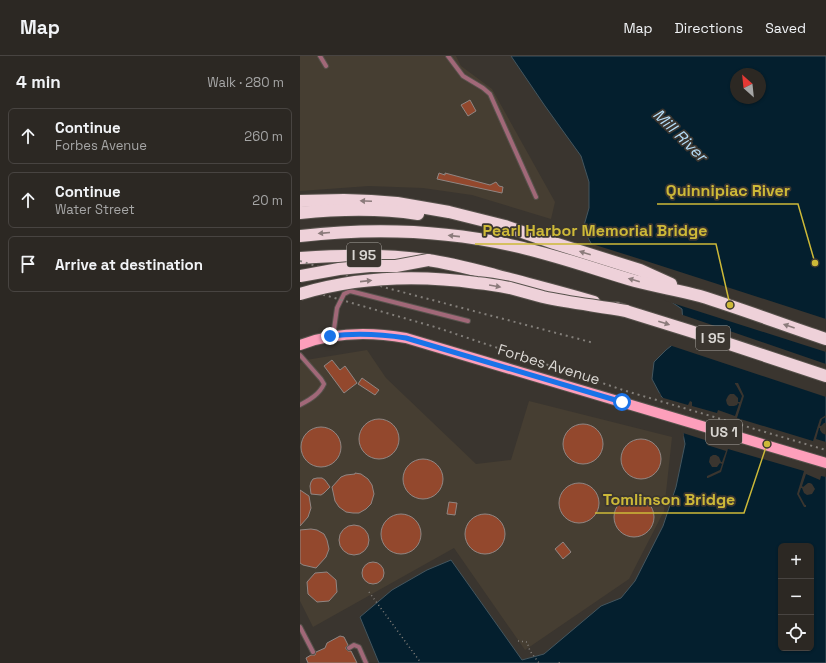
<!DOCTYPE html>
<html lang="en">
<head>
<meta charset="utf-8">
<style>
	body { margin:0; font-family:"Space Grotesk",sans-serif; background:#383430; color:#f1f3f6 }
	.controls { position:absolute; right:12px; bottom:12px; display:grid; overflow:hidden; border-radius:6px; box-shadow:0 1px 3px #0004 }
	.controls button { width:36px; height:36px; display:grid; place-items:center; padding:0; border:0; border-bottom:1px solid #484441; background:#2c2823; color:#f1f3f6; font:20px sans-serif }
	.compass { position:absolute; left:430px; top:12px; width:36px; height:36px; border-radius:50%; background:#2c2823; box-shadow:0 1px 3px #0004; rotate:333deg }
	.stop { position:absolute; width:12px; height:12px; margin:-9px; border:3px solid #1a73e8; border-radius:50%; background:#fff }
	.stop.end { background:#1a73e8; border-color:#fff; box-shadow:0 1px 4px #0008 }
	.list { margin:0; padding:0; list-style:none }
	h2 { display:flex; justify-content:space-between; align-items:center; height:52px; margin:0; padding:0 16px; font-size:17px }
	h2 small { font-size:13px; font-weight:400; color:#a6a6a6 }
	.list li { display:grid; grid-template-columns:26px 1fr auto; gap:12px; align-items:center; box-sizing:border-box; height:56px; margin:0 8px 8px; padding:0 8px; border:1px solid #484441; border-radius:6px }
	.list b { display:block; font-size:15px; white-space:nowrap }
	.list p { margin:0; font-size:13px; white-space:nowrap; color:#a6a6a6 }
	.list em { font-size:13px; font-style:normal; color:#a6a6a6 }
	.icon { flex:none; width:22px; height:22px; fill:none; stroke:currentColor; stroke-width:2; stroke-linecap:round; stroke-linejoin:round }
	.map { position:relative; flex:none; width:526px; height:607px; overflow:hidden }
	header { display:flex; align-items:center; gap:24px; box-sizing:border-box; height:56px; padding:0 20px; background:#2c2823; border-bottom:1px solid #484441 }
	header strong { font-size:19px }
	nav { display:flex; gap:22px; margin-inline-start:auto; font-size:14px }
	main { display:flex }
	aside { flex:1; background:#2c2823 }
	.map>svg:first-child { display:block }
	.built { fill:#463e32 }
	.water { fill:#041f2e; stroke:#44565f; fill-rule:evenodd }
	.pier { fill:#3a352f }
	.building { fill:#93482d; stroke:#908683 }
	.lines { fill:none; stroke-linecap:round; stroke-linejoin:round }
	.service-casing { stroke:#57524c; stroke-width:6 }
	.primary-casing { stroke:#57524c; stroke-width:12 }
	.motorway-casing { stroke:#57524c; stroke-width:14 }
	.path { stroke:#837f7a; stroke-width:1.5; stroke-dasharray:1 3; stroke-linecap:butt }
	.service { stroke:#a16878; stroke-width:4 }
	.primary { stroke:#fd9fbb; stroke-width:10 }
	.motorway { stroke:#eed1d9; stroke-width:12 }
	.rail { stroke:#837f7a; stroke-width:2; stroke-dasharray:2 4; stroke-linecap:butt }
	.motorway-bridge-casing { stroke:#57524c; stroke-width:14; stroke-linecap:butt }
	.motorway-bridge { stroke:#eed1d9; stroke-width:12 }
	.oneway { fill:#8b7b7b }
	.route { stroke:#1a73e8; stroke-width:5 }
	.labels { text-anchor:middle; dominant-baseline:central; stroke-width:3.5; stroke-linejoin:round; paint-order:stroke }
	.shield { fill:#3a352f; stroke:#a9a6a1; stroke-width:1 }
	.shield-label { font-size:14px; font-weight:bold; fill:#d9d6d2 }
	.street-label { font-size:15px; fill:#d9d6d2; stroke:#3a352f }
	.water-label { font-size:16px; font-style:italic; fill:#b5ddf8; stroke:#3a352f }
	.leader { fill:none; stroke:#cdb938; stroke-width:1.5 }
	.callout-dot { fill:#cdb938; stroke:#3a352f; stroke-width:1.5 }
	.callout-label { font-size:16px; text-anchor:middle; font-weight:bold; fill:#cdb938; stroke:#3a352f; stroke-width:3.5; stroke-linejoin:round; paint-order:stroke }
</style>
</head>
<body>
<header>
<strong>Map</strong>
<nav><a>Map</a><a>Directions</a><a>Saved</a></nav>
</header>
<main>
<aside>
<h2>4 min<small>Walk · 280 m</small></h2>
<ul class="list">
<li><svg class="icon" aria-label="ahead" viewBox="0 0 24 24"><path d="M12 20V5M6 11l6-6 6 6"/></svg><div><b>Continue</b><p>Forbes Avenue</p></div><em>260 m</em></li>
<li><svg class="icon" aria-label="ahead" viewBox="0 0 24 24"><path d="M12 20V5M6 11l6-6 6 6"/></svg><div><b>Continue</b><p>Water Street</p></div><em>20 m</em></li>
<li><svg class="icon" aria-label="arrive" viewBox="0 0 24 24"><path d="M6 21V4h12l-3 4 3 4H6"/></svg><div><b>Arrive at destination</b></div></li>
</ul>
</aside>
<div class="map">
<svg width="526" height="607" viewBox="0 0 526 607">
	<rect width="100%" height="100%" fill="#3a352f"/>
	<g class="built">
		<polygon points="0,0 156,0 161,10 192,33 255,146 251,163 172,139 123,132 69,130 0,135"/>
		<polygon points="67,294 86,322 176,408 211,404 229,345 372,381 364,455 329,523 225,594 154,492 13,571 0,545 0,307 6,304"/>
	</g>
	<path class="water" d="M211,0H526V607H79L60,561L92,534L127,514L151,504L222,604L244,598L301,550L321,542L335,525L363,470L376,431L385,388L380,362L361,340L352,323L354,306L366,294L376,286L383,268L382,253L296,196L283,173L289,152V126L281,100L245,50ZM436,18H460V42H436ZM481,490H511V592H481Z"/>
	<g class="pier">
		<polygon points="289,187 343,204 526,263 526,296 366,245 295,197"/>
		<polygon points="380,258 526,308 526,341 369,289 374,284 381,268"/>
		<polygon points="435,327 438,327 444,340 437,362 513,385 520,363 526,359 526,361 522,363 520,370 521,370 524,367 526,367 526,379 522,377 520,374 520,372 519,372 516,383 526,386 526,421 521,420 520,424 506,418 502,430 503,431 508,427 510,427 512,428 515,433 512,438 507,439 504,437 502,432 501,432 499,438 505,449 506,449 506,451 504,451 497,438 504,415 428,393 421,416 408,422 407,422 407,420 420,414 422,408 420,407 417,411 412,411 409,406 410,401 413,399 416,399 419,401 421,406 422,406 426,395 407,389 408,385 383,377 384,379 383,383 382,382 378,363 360,342 358,338 358,337 361,338 360,341 388,349 390,345 392,346 392,350 417,357 418,354 435,360 439,348 438,347 437,349 434,350 429,350 427,348 426,344 428,340 430,338 434,338 438,342 438,346 440,346 442,340 436,329 435,328"/>
	</g>
	<g class="building">
		<polygon points="170,44 176,55 168,60 161,49"/>
		<polygon points="139,117 145,119 145,117 190,129 196,126 199,130 203,131 202,137 137,123"/>
		<polygon points="32,304 40,314 45,310 57,327 44,337 24,310"/>
		<polygon points="62,322 79,334 75,339 58,328"/>
		<circle cx="79" cy="383" r="20"/>
		<circle cx="283" cy="388" r="20"/>
		<circle cx="21" cy="391" r="20"/>
		<circle cx="341" cy="403" r="20"/>
		<circle cx="123" cy="423" r="20"/>
		<polygon points="55,417 61,418 68,423 72,429 74,438 71,448 66,453 59,457 53,457 46,456 39,451 35,445 32,431 41,421 46,419 55,418"/>
		<polygon points="17,422 22,422 25,424 30,431 24,437 21,439 11,438 10,430 11,426 13,423"/>
		<circle cx="279" cy="447" r="20"/>
		<polygon points="0,434 9,440 11,452 8,461 0,470"/>
		<circle cx="334" cy="461" r="20"/>
		<polygon points="149,446 157,447 155,459 147,458"/>
		<circle cx="101" cy="478" r="20"/>
		<circle cx="185" cy="478" r="20"/>
		<circle cx="54" cy="484" r="15"/>
		<polygon points="11,473 17,474 24,478 27,484 29,493 26,501 16,512 3,509 0,507 0,474"/>
		<polygon points="263,486 271,496 263,503 255,493"/>
		<circle cx="73" cy="517" r="11"/>
		<polygon points="27,516 36,524 37,536 29,545 17,546 8,538 7,526 15,517"/>
		<polygon points="40,580 44,581 48,589 46,591 46,593 48,595 51,595 57,607 8,607 6,602 11,599 15,599 16,596 25,592 27,587"/>
	</g>
	<g class="lines">
		<defs>
			<g id="service">
				<polyline points="20,0 26,10"/>
				<polyline points="148,0 163,20 183,32 190,38 236,141"/>
				<polyline points="33,280 37,252 44,238 50,235 168,265"/>
				<path d="M0,299L21,323L24,328C19,339 9,344 0,349"/>
				<polyline points="0,571 13,596"/>
				<polyline points="49,592 54,589 59,591 66,607"/>
			</g>
			<path id="primary" d="M0,289C34,276 71,276 106,282L526,407"/>
			<g id="motorway">
				<polyline points="0,145 44,144 71,145 97,147 149,156 205,170 254,187 340,214 371,228"/>
				<path d="M0,157C39,153 79,152 118,158"/>
				<path d="M0,180C70,172 142,174 210,189C253,198 294,213 335,225C357,231 379,234 400,240C442,253 484,269 526,283"/>
				<path d="M0,202C43,199 84,198 127,204C150,207 172,213 195,219C228,228 261,236 294,246"/>
				<polyline points="316,252 390,275 526,320"/>
			</g>
		</defs>
		<use href="#service" class="service-casing"/>
		<use href="#primary" class="primary-casing"/>
		<use href="#motorway" class="motorway-casing"/>
		<g class="path">
			<polyline points="69,536 121,607"/>
			<polyline points="218,585 227,586 230,595 239,607"/>
			<polyline points="259,607 261,604"/>
		</g>
		<use href="#service" class="service"/>
		<use href="#primary" class="primary"/>
		<use href="#motorway" class="motorway"/>
		<g class="rail">
			<polyline points="0,205 87,232 294,287"/>
			<polyline points="0,232 135,271 326,335 526,394"/>
		</g>
		<defs>
			<g id="motorway-bridge">
				<polyline points="0,220 39,213 70,210 96,210 128,204"/>
				<path d="M0,238C57,221 119,219 177,227C188,228 200,230 210,232C221,235 232,238 243,241C270,247 299,250 326,255"/>
			</g>
		</defs>
		<use href="#motorway-bridge" class="motorway-bridge-casing"/>
		<use href="#motorway-bridge" class="motorway-bridge"/>
	</g>
	<defs><path id="oneway-solid" d="M-6-.8H1V-3.2L6.5 0L1 3.2V.8H-6Z"/></defs>
	<g class="oneway">
		<use href="#oneway-solid" transform="translate(66 145) rotate(-177)"/>
		<use href="#oneway-solid" transform="translate(24 177) rotate(175)"/>
		<use href="#oneway-solid" transform="translate(154 180) rotate(-174)"/>
		<use href="#oneway-solid" transform="translate(285 197) rotate(-163)"/>
		<use href="#oneway-solid" transform="translate(334 224) rotate(-164)"/>
		<use href="#oneway-solid" transform="translate(66 225) rotate(-6)"/>
		<use href="#oneway-solid" transform="translate(195 230) rotate(10)"/>
		<use href="#oneway-solid" transform="translate(364 267) rotate(17)"/>
		<use href="#oneway-solid" transform="translate(489 270) rotate(-161)"/>
	</g>
	<g class="lines">
		<path class="route" d="M30,280C55,277 81,278 106,282L322,346"/>
	</g>
	<g class="labels">
		<g class="shield">
			<rect x="47" y="187" width="34" height="24" rx="3"/>
			<rect x="396" y="270" width="34" height="24" rx="3"/>
			<rect x="406" y="364" width="36" height="24" rx="3"/>
		</g>
		<g class="shield-label">
			<text x="64" y="199">I 95</text>
			<text x="413" y="282">I 95</text>
			<text x="424" y="376">US 1</text>
		</g>
		<g class="street-label">
			<text transform="translate(249 308) rotate(17)">Forbes Avenue</text>
		</g>
		<g class="water-label">
			<text transform="translate(380 79) rotate(44)">Mill River</text>
		</g>
	</g>
	<path class="leader" d="M515 207L498 148H357M430 249L416 188H175M467 388L444 457H295"/>
	<g class="callout-dot">
		<circle cx="515" cy="207" r="4"/>
		<circle cx="430" cy="249" r="4"/>
		<circle cx="467" cy="388" r="4"/>
	</g>
	<g class="callout-label">
		<text x="428" y="140">Quinnipiac River</text>
		<text x="295" y="180">Pearl Harbor Memorial Bridge</text>
		<text x="369" y="449">Tomlinson Bridge</text>
	</g>
</svg>
<div class="controls">
<button>+</button>
<button>−</button>
<button><svg class="icon" aria-label="locate" viewBox="0 0 24 24"><circle cx="12" cy="12" r="6"/><path d="M12 2v4M12 18v4M2 12h4M18 12h4"/></svg></button>
</div>
<svg class="compass" viewBox="-18 -18 36 36"><path d="M0-13l5 13h-10z" fill="#e53935"/><path d="M0 13l5-13h-10z" fill="#a6a6a6"/></svg>
<div class="stop" style="left:322px;top:346px"></div>
<div class="stop end" style="left:30px;top:280px"></div>
</div>
</main>
</body>
</html>
